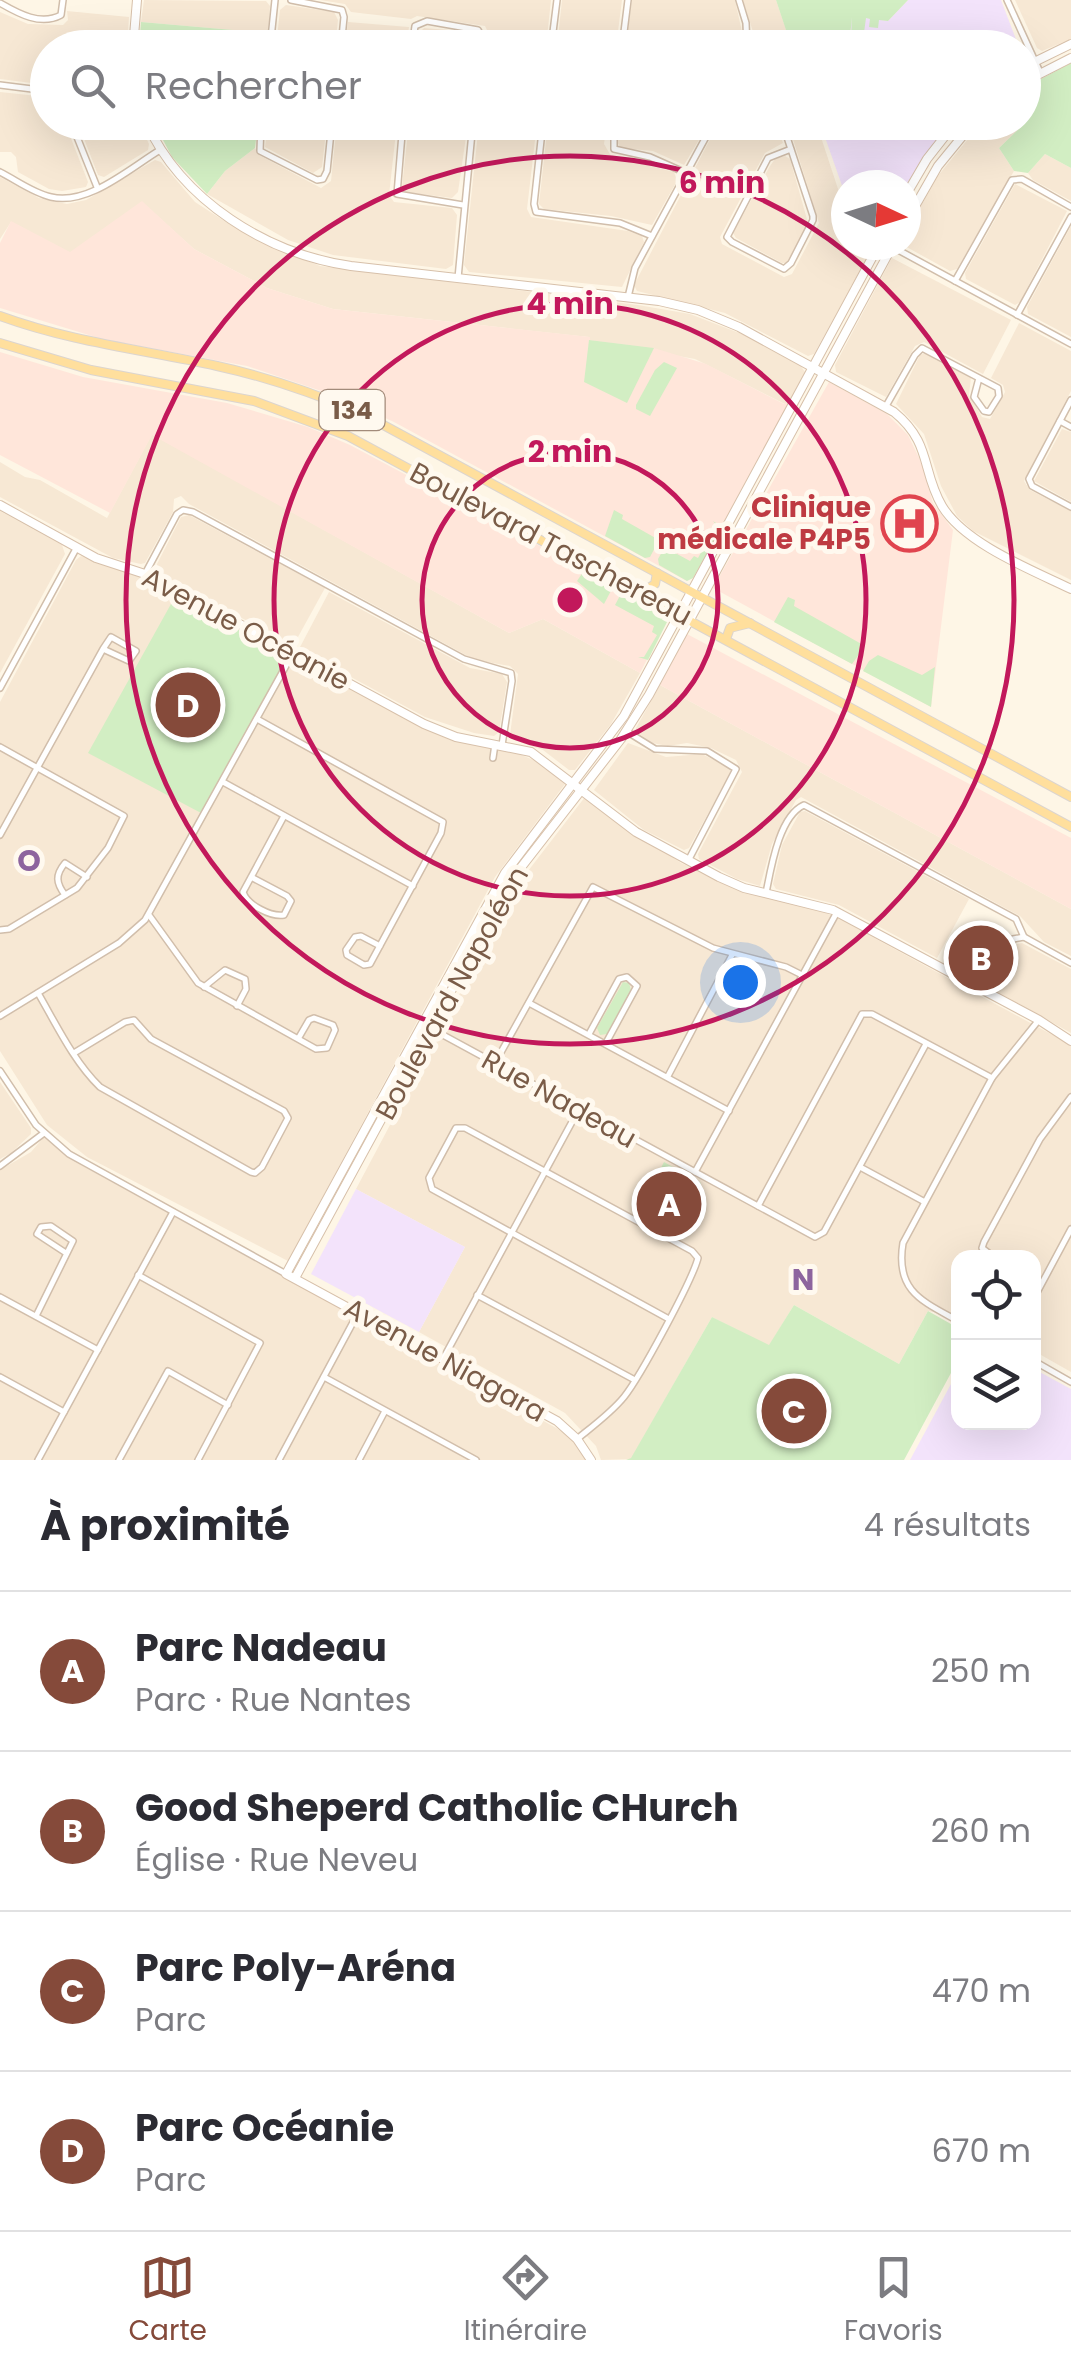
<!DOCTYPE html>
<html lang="fr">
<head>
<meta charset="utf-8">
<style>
	body { margin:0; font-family:Poppins,sans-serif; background:#f7f7f7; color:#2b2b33 }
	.controls { position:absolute; right:30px; bottom:30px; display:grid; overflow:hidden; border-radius:20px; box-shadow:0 10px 40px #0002 }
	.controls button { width:90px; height:90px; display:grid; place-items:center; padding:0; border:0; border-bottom:2px solid #e1e1e2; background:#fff; color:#2b2b33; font:50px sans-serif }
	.compass { position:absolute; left:831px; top:170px; width:90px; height:90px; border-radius:50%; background:#fff; box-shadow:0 10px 40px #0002; rotate:94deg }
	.you { position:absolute; left:740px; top:982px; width:35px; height:35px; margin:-25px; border:8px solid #fff; border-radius:50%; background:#1a73e8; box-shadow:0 0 0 15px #1a73e833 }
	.badge { display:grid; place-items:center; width:65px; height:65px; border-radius:50%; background:#854a3a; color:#fff; font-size:32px; font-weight:700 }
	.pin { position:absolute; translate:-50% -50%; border:5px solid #fff; box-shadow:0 2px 10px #0006 }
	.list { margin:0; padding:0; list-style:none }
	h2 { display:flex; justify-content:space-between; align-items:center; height:130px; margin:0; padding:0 40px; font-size:42px }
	h2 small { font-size:32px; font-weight:400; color:#7c7c81 }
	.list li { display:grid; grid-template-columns:65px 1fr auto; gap:30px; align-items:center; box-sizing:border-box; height:160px; padding:0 40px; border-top:2px solid #e1e1e2 }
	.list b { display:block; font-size:38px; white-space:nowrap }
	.list p { margin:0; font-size:32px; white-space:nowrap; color:#7c7c81 }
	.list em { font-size:32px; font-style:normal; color:#7c7c81 }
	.icon { flex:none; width:55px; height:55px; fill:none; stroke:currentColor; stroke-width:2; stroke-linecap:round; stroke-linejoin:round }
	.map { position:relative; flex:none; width:1071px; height:1460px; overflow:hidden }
	.search { position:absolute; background:#fff; box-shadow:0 10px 40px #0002; left:30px; right:30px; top:30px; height:110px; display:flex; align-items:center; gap:25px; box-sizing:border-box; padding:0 35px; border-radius:55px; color:#7c7c81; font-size:38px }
	.sheet { height:770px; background:#fff }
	nav { display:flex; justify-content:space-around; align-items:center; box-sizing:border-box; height:140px; border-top:2px solid #e1e1e2; background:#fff; font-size:28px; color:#7c7c81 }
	nav a { display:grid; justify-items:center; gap:5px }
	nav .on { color:#854a3a }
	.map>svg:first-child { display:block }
	.residential { fill:#f7e8d4 }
	.commercial { fill:#ffe6da }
	.education { fill:#f3e3fb }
	.green { fill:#d2eec3 }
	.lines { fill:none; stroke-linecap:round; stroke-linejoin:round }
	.street-casing { stroke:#d1beab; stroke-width:8 }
	.secondary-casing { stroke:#d7c0aa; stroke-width:10 }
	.primary-casing { stroke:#dcd5cf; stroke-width:10 }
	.street { stroke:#fff; stroke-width:5 }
	.secondary { stroke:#fff; stroke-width:8 }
	.primary { stroke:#ffdf9d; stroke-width:8 }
	.ring { fill:none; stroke:#c2185b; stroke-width:5 }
	.labels { text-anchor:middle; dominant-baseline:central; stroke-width:10; stroke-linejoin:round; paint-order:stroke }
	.shield { fill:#fff9ef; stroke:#a28b7a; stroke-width:2.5 }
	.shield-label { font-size:25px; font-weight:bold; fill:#7a5c48 }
	.health-label { font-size:28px; font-weight:bold; fill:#be3a42; stroke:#fff9ef; text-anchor:end }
	.street-label { font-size:28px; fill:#7a5c48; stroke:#fff9ef }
	.neighbourhood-label { font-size:30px; font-weight:bold; fill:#8d649e; stroke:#fff9ef }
	.centre { fill:#c2185b; stroke:#fff9ef; stroke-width:5 }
	.ring-label { font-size:30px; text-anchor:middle; font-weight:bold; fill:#c2185b; stroke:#fff9ef; stroke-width:10; stroke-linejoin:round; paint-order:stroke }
</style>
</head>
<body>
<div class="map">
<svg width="1071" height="1460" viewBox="0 0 1071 1460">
	<rect width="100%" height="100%" fill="#fef6e6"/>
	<g class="residential">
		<polygon points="144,0 266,1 270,6 268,33 141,22"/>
		<polygon points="320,0 551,0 546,47 487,48 489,34 485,26 417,16 411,19 351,12 345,4"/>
		<polygon points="562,0 622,0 616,47 557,47"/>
		<polygon points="632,0 735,0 742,32 742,47 682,47 678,40 631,35 628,30"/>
		<polygon points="743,0 776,0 792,47 752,47 753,32"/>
		<polygon points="1015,0 1071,0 1071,39 1042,51 1037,48"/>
		<polygon points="286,5 334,12 338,20 335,47 276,47 280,10"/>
		<polygon points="67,11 129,17 127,47 48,48 47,85 0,79 0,12 28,24 63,25 68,20"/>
		<polygon points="348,22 409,27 406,47 345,47"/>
		<polygon points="424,28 472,32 478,47 418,47 419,33"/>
		<polygon points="0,92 47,97 48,122 65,123 88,182 86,187 62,191 49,189 18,172 16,157 11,152 0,152"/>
		<polygon points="719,122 776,123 783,143 765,153 720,237 722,244 784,277 792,274 819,223 788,123 816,122 841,198 846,201 846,245 874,245 814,354 808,356 725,313 637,291 634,285"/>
		<polygon points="78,123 139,123 149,144 148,150 104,177 98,175"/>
		<polygon points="268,123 327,123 322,167 313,173 265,147"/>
		<polygon points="337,123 397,123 389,195 394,202 452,208 457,215 453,265 446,269 333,255 288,240 207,194 225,171 255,148 259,155 321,188 331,181"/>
		<polygon points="409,123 468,123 458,192 452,198 406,192 402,187"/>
		<polygon points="479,123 537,123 527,209 531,217 628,231 642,236 644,242 622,287 469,272 464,265"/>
		<polygon points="548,123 607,123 604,144 611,156 674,172 677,181 652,225 611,216 544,209 539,204"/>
		<polygon points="619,123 619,122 709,123 684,165 653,151 620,148 617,141"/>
		<polygon points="981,123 1020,123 1022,126 999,148 1014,171 957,269 950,271 903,245 906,245 906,233 937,177"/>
		<polygon points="1045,154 1071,168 1071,201 1033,180 1028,173"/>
		<polygon points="785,156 790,159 808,223 788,263 782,263 736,238 733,233 770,166 775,159"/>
		<polygon points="155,160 161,162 195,202 229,224 275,248 320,266 638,305 690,314 747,336 800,365 805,372 789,402 785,404 695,359 589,340 589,337 333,309 267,288 194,249 142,202 70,253 11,222 0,239 0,177 39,198 67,204 86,200"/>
		<polygon points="1015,184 1067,211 1020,302 1015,305 966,279 965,273"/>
		<polygon points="1071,226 1071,337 1028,314 1027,307"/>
		<polygon points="892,258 1011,320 983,374 924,342 915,346 886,397 836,372 835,365"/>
		<polygon points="1019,323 1071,351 1071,391 1024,481 1030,490 1071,511 1071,580 973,531 957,516 941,486 924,434 896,404 920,355 925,353 971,377 969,395 982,417 990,419 1005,392 1003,385 991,378"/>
		<polygon points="1062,429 1071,432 1071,502 1034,481"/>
		<polygon points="152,434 509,633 543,619 640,673 611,724 575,770 569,770 543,750 514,740 510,735 518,674 510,666 475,660 189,504 181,496 174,499 173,512 145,563 141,564 113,558 0,497 0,462 25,477 40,480 107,518"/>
		<polygon points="0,511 62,545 65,554 0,673"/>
		<polygon points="189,515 325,588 293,646 157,572 157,564 181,517"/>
		<polygon points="81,556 158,584 422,728 466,743 519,754 541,763 565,784 495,877 288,1261 87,1157 47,1125 0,1051 0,702 76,560"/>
		<polygon points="329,592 470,668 502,674 507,682 499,732 494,736 474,733 425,717 299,649"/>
		<polygon points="660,685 1071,909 1071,956 1044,942 1020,916 801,797 796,800 772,844 760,886 737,879 699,859 698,854 742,772 736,760 711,748 687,743 668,746 652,743 638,733 636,728"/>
		<polygon points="628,743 666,757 702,754 730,768 730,774 689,848 684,850 644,830 594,790"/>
		<polygon points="585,797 681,863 745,892 824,912 843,921 1071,1045 1071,1372 1034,1351 1034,1258 958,1258 958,1317 928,1311 899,1364 794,1305 769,1346 712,1317 631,1459 601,1460 596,1446 565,1413 419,1332 465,1247 356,1189 518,884"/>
		<polygon points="805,811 969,899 937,958 839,905 776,889 773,884 782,845 800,812"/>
		<polygon points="1022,943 1071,969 1071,1033 996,991 994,985 1017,944"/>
		<polygon points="0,1082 31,1128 31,1134 11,1153 0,1159"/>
		<polygon points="44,1137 81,1165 558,1429 580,1445 587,1460 0,1460 0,1170 31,1152"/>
	</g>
	<g class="commercial">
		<polygon points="142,201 194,249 267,288 333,309 590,337 590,340 654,348 706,364 784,404 789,402 695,576 687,581 394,422 342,398 247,366 102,339 0,308 0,243 11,221 70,252"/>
		<polygon points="0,352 83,377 227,403 308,427 350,445 587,571 665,618 666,623 640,673 543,619 509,633 152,435 110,513 0,455"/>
		<polygon points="829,382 887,414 908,435 921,462 933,503 953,530 931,707 713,588"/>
		<polygon points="687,634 1071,838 1071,909 660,685"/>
	</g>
	<g class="education">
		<polygon points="908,0 1001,0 1019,47 849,48 852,16 888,21"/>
		<polygon points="820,123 820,122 949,123 906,185 846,185 846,197"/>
		<polygon points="356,1189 465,1247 419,1332 311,1274"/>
		<polygon points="1034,1369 1071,1389 1071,1460 910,1460 958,1371 958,1422 1034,1422"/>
	</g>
	<g class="green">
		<polygon points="776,0 908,0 888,21 879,20 878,28 869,27 870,19 866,18 863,40 851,38 852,17 849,47 792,48"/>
		<polygon points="141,22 268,33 266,47 139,47"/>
		<polygon points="1071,63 1071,168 1045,154 1028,173 1014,171 999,148 1022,126 1020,123 1024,122 1024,88"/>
		<polygon points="154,123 258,123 255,148 225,171 207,194 172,157"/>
		<polygon points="589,340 654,348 627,403 584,382"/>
		<polygon points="664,362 677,368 650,416 636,409 636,405 655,370"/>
		<polygon points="614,510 623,515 622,519 659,540 650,557 645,558 605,536"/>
		<polygon points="713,521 719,525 720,530 693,578 687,581 659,565 658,559 667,543 666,548 690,561 694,556 698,558 716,525"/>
		<polygon points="585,569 614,585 604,604 577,581"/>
		<polygon points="623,590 669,618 648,660 638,657 644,657 657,635 652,632 654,626 615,605"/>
		<polygon points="176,595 287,657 201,813 88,753"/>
		<polygon points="788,597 795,600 794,606 865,646 852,664 774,622"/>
		<polygon points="878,655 922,675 935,667 931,707 863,671 869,661"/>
		<polygon points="623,982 629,983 631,990 607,1034 600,1035 597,1028"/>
		<polygon points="664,1162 701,1183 671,1234 642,1218 657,1191 651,1187"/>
		<polygon points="794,1305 899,1364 928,1311 958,1328 958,1360 904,1460 626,1460 631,1458 712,1317 769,1345"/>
	</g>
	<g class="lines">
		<defs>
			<g id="street">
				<polyline points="291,0 342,10 344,17 341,48"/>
				<polyline points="739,0 746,23 747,48"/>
				<polyline points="1007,0 1040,72"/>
				<path d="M0,3C19,14 41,26 61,15L63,0"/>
				<polyline points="623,38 675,43 678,48"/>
				<polyline points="270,48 275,0"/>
				<polyline points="412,48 415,26 427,21 478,30 482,37 481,48"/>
				<polyline points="551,48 557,0"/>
				<polyline points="622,48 628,0"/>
				<polyline points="0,85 48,91"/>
				<polyline points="71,122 97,187"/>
				<polyline points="261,122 260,151 317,180 323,179 327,171 332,122"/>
				<polyline points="403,122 397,194 463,205"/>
				<polyline points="543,122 534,204 536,212 620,223 652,236"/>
				<polyline points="614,122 614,149 650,157 686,173"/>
				<polyline points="782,122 813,216 813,220 791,263 784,269 732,242 727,237 768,158 791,149"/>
				<path d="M0,172C16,180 33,193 51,197C88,206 130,168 160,150"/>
				<polyline points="889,245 1071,344"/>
				<polyline points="458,278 473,122"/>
				<polyline points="955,281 1012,180 1022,179 1071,207"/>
				<polyline points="628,297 635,268 714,122"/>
				<polyline points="1017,315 1071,217"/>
				<polyline points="1071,400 1029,479 1032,486 1071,507"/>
				<polyline points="886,406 915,355 922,348 998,388 999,396 989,412 984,411 974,397 979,378"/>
				<polyline points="1060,421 1071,427"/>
				<polyline points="145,574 177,514 183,510 193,512 464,659 511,673 512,681 502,745"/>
				<polyline points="0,688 77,547"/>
				<polyline points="257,719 443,822 441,833 370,964 364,965 347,955 346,950 355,937 361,936 380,946"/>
				<polyline points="626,731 655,749 707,751 736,769 688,861"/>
				<polyline points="0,747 124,816 108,848 77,888 9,929 0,930"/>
				<polyline points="493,758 495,744"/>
				<polyline points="223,782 413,886"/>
				<polyline points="0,835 103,649 111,637 136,651 129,661 103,649"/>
				<path d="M251,877L287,896L291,901L284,915C271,917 247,905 243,892L284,816"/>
				<path d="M766,893C771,868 779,816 804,805L1016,919L1024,937L1071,963"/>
				<path d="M65,895C56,883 55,875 65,863L87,877"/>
				<polyline points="149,915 198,983 316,1049 327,1048 335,1030 333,1025 314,1018 309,1020 298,1039"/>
				<polyline points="204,987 225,970 245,979 246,989 237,1006"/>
				<polyline points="985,992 1013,939 1024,937"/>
				<path d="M38,993C56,1024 74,1062 100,1087L251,1172L255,1173L262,1167L288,1118L284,1111L151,1039L134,1020L125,1022L74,1053"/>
				<polyline points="529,1003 729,1111"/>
				<polyline points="0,1016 119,943 145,920 293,653"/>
				<polyline points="432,1029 815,1237 824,1232 926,1044"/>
				<polyline points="589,1034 619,979 627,977 637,986 606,1043"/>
				<polyline points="495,1063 593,887 713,948 786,967 802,975"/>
				<polyline points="0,1071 36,1125 69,1154 286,1274"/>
				<polyline points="668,1076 732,955"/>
				<polyline points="0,1166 44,1133"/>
				<polyline points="860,1167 923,1201"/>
				<polyline points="695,1172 837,912"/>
				<polyline points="758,1206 862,1014 872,1014 992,1078"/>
				<polyline points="995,1258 982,1248 984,1242 1040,1139 1071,1097"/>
				<polyline points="138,1275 260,1343 198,1460"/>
				<polyline points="477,1295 633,1379"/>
				<polyline points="0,1297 98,1350"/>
				<polyline points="1034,1298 1071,1229"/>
				<polyline points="36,1316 73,1241 51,1226 41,1227 37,1234 66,1253"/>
				<path d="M958,1321C922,1301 895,1291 903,1243L992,1078L1038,1021"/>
				<polyline points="443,1359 579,1109"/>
				<polyline points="1034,1361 1071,1382"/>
				<polyline points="0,1377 64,1412"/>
				<polyline points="324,1377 476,1460"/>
				<path d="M577,1439C593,1426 611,1413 624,1397C640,1377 692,1281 698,1258L692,1251L465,1128H456L429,1178L432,1189L667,1318"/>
				<polyline points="38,1460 173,1212"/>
				<polyline points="119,1460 168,1371 228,1405"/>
				<polyline points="279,1460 358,1313"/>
				<polyline points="359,1460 385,1411"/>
			</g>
			<g id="secondary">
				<polyline points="133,48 137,0"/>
				<polyline points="1024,67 1071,44"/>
				<polyline points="1024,82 1071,58"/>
				<path d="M146,122C182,201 267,254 351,266L659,301L698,310L739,327L894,412C932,443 921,470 942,506C965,544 1032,570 1071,589"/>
				<polyline points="906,195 927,159 956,122"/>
				<polyline points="906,222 938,166 974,122"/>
				<polyline points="0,505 96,558 151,576 424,724 456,737 531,752 636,832 719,877 744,888 833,910 1039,1020 1071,1041"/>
				<polyline points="295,1278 512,879 621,739 649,695 893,245"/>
				<polyline points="591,1460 577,1439 557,1421 286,1274 505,873 624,716 879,245"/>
			</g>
			<g id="primary">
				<path d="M0,316C71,342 144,350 217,366C268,377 316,394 363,414L1071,797"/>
				<polyline points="0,343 91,370 254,401 348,436 1071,827"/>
				<polyline points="641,593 655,584 657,573"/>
				<polyline points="726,639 730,628 750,623"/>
			</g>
		</defs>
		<use href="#street" class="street-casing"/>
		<use href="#secondary" class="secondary-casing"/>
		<use href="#primary" class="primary-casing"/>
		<use href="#street" class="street"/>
		<use href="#secondary" class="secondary"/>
		<use href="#primary" class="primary"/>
	</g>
	<g class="ring">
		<circle cx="570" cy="600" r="148"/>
		<circle cx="570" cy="600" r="296"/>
		<circle cx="570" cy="600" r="444"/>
	</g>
	<defs>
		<symbol id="hospital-ring" viewBox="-11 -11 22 22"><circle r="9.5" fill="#fff9ef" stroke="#e0444e" stroke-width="1.5"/><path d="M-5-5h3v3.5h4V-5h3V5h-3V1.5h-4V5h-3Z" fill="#e0444e"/></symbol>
	</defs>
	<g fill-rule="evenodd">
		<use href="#hospital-ring" x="878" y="492" width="63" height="63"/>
	</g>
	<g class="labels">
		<rect class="shield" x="319.5" y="390" width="65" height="40" rx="8"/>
		<g class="shield-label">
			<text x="352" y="410">134</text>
		</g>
		<g class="health-label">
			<text x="871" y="507">Clinique<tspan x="871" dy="32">médicale P4P5</tspan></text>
		</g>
		<g class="street-label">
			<text transform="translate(551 544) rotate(28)">Boulevard Taschereau</text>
			<text transform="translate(246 629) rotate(28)">Avenue Océanie</text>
			<text transform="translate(452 993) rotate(-61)">Boulevard Napoléon</text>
			<text transform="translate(559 1099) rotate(29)">Rue Nadeau</text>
			<text transform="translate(445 1360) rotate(29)">Avenue Niagara</text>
		</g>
		<g class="neighbourhood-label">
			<text x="29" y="860">O</text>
			<text x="803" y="1279">N</text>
		</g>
	</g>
	<circle cx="570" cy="600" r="15" class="centre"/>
	<g class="ring-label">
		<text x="722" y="193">6 min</text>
		<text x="570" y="314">4 min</text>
		<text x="570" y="462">2 min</text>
	</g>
</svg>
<div class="controls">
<button><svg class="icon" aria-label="locate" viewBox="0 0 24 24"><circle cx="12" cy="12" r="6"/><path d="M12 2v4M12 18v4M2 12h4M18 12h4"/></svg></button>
<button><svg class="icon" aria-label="layers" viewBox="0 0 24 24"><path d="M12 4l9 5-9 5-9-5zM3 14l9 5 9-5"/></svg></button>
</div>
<svg class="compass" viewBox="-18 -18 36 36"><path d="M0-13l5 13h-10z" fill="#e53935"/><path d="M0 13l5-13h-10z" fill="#7c7c81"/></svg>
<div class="you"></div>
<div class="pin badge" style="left:669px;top:1204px">A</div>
<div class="pin badge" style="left:981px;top:958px">B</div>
<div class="pin badge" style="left:794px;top:1411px">C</div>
<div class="pin badge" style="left:188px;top:705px">D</div>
<div class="search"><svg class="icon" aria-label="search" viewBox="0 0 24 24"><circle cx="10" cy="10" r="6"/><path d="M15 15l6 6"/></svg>Rechercher</div>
</div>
<section class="sheet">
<h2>À proximité<small>4 résultats</small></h2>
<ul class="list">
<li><span class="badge">A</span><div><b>Parc Nadeau</b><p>Parc · Rue Nantes</p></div><em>250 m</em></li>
<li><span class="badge">B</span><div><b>Good Sheperd Catholic CHurch</b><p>Église · Rue Neveu</p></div><em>260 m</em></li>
<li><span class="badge">C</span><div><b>Parc Poly-Aréna</b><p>Parc</p></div><em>470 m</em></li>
<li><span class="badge">D</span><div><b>Parc Océanie</b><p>Parc</p></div><em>670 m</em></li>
</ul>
</section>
<nav>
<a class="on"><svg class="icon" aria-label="map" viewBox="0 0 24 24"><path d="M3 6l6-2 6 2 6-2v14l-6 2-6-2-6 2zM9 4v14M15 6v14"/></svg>Carte</a>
<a><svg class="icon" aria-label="directions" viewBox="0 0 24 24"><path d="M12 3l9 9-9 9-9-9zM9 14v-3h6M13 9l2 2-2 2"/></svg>Itinéraire</a>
<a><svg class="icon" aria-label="saved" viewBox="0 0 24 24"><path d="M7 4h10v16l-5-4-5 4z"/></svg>Favoris</a>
</nav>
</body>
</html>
